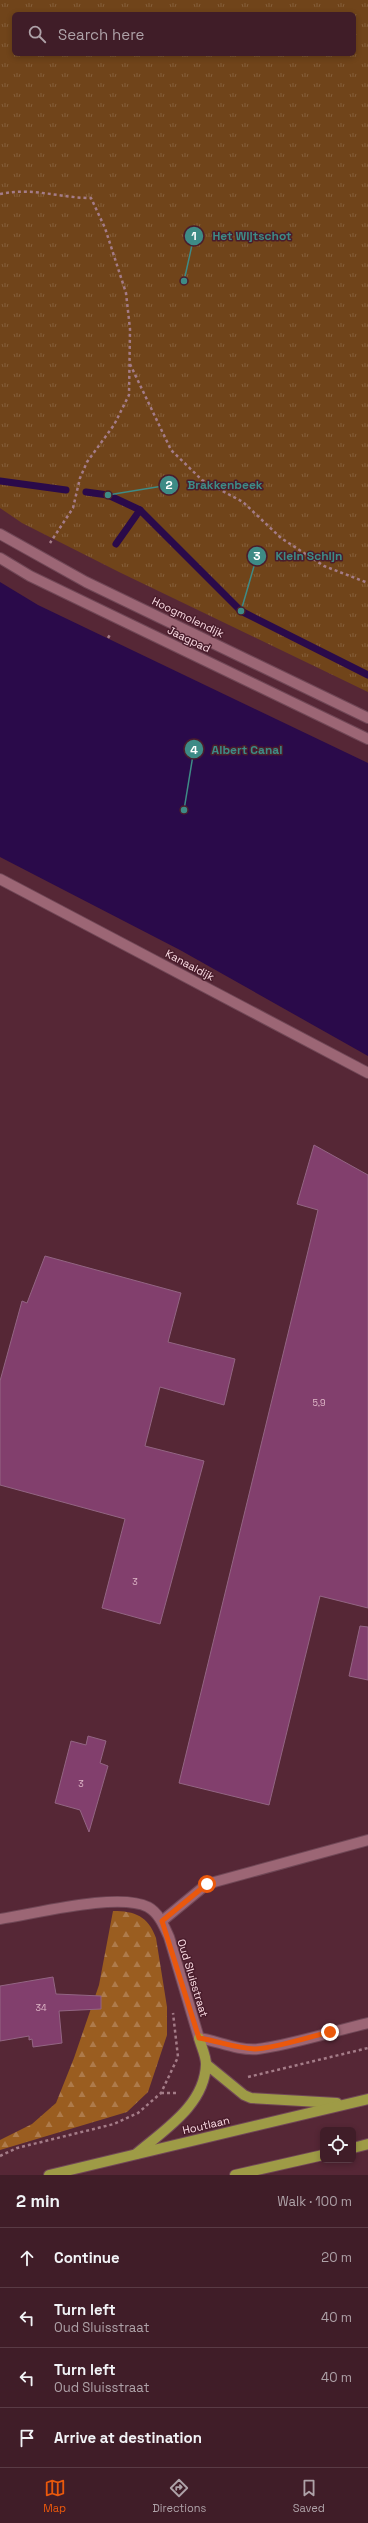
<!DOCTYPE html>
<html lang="en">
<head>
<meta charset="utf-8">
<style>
	body { margin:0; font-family:"Space Grotesk",sans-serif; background:#472630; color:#f1f3f6 }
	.controls { position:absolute; right:12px; bottom:12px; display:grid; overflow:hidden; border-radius:6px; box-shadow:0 2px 6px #0003 }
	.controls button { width:36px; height:36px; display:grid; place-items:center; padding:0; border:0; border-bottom:1px solid #593b45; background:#401d28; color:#f1f3f6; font:20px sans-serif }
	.stop { position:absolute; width:12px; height:12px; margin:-9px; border:3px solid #ea580c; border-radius:50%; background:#fff }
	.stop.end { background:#ea580c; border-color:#fff; box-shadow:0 1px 4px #0008 }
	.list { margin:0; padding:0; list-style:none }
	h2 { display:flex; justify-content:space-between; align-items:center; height:52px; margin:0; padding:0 16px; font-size:17px }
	h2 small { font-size:13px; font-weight:400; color:#aea2a8 }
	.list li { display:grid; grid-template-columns:26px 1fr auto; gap:12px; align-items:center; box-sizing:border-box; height:60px; padding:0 16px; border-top:1px solid #593b45 }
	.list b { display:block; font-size:15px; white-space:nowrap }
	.list p { margin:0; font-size:13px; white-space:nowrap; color:#aea2a8 }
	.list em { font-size:13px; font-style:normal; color:#aea2a8 }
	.icon { flex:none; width:22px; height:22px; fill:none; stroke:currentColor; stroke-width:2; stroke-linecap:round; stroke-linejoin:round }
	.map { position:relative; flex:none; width:368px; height:2175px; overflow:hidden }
	.search { position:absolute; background:#401d28; box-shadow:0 2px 6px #0003; left:12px; right:12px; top:12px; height:44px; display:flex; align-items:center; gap:10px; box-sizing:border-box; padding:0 14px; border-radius:6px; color:#aea2a8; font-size:15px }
	.sheet { height:292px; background:#401d28 }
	nav { display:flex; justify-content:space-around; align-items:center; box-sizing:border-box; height:56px; border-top:1px solid #593b45; background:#401d28; font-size:11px; color:#aea2a8 }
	nav a { display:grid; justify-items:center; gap:2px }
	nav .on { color:#ea580c }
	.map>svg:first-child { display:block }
	.forest { fill:url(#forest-firs) }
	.park { fill:url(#park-tufts); fill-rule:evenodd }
	.water { fill:#2a0a4a }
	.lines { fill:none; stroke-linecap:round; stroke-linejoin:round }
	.stream { stroke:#2a0a4a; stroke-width:7 }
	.building { fill:#823f6d; stroke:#936583 }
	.minor-casing { stroke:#704756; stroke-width:12 }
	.major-casing { stroke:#704756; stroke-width:12 }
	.path { stroke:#a47c88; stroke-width:2.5; stroke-dasharray:3 3; stroke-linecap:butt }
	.minor { stroke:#9c6675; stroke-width:10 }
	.major { stroke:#9e9b46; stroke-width:10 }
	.route { stroke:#ea580c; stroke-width:5 }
	.labels { text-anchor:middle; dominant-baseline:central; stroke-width:3; stroke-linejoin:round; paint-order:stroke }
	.number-label { font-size:9px; fill:#deb6c7 }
	.street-label { font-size:11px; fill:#fcdde5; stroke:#4a1d2c }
	.leader { fill:none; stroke:#3e8b86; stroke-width:1.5 }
	.callout-dot { fill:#3e8b86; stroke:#4a1d2c; stroke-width:1.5 }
	.mark-label { font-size:12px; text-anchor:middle; font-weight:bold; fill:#fff }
	.callout-label { font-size:12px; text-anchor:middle; font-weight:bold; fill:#3e8b86; stroke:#4a1d2c; stroke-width:3; stroke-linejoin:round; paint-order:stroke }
</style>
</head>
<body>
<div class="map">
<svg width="368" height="2175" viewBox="0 0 368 2175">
	<defs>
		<pattern id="forest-firs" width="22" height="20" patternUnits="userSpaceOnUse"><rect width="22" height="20" fill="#9a5d20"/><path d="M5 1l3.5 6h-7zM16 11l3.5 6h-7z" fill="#ae7b4b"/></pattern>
		<pattern id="park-tufts" width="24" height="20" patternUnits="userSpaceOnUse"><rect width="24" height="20" fill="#70441a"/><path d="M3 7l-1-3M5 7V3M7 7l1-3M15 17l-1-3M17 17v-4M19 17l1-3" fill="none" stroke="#855f3b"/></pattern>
	</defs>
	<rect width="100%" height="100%" fill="#562736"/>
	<path class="forest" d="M113,1911C135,1911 148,1916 156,1938L167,2007V2035L148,2092L127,2112L0,2150V2140L32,2124L56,2103L74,2058L99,1985Z"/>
	<path class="park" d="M0,0H368V692L119,572L22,523L0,508ZM14,14H354V54H14Z"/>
	<polygon class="water" points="0,582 38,605 368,763 368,1056 180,950 0,857"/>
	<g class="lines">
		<g class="stream">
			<polyline points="0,481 66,490"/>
			<polyline points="86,492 108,495 140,510"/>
			<polyline points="116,544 140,510 241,611 368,675"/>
		</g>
	</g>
	<g class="building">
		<polygon points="314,1145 368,1175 368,1608 320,1596 269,1805 179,1783 318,1210 297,1204"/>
		<polygon points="45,1256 181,1293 168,1342 235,1359 224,1405 160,1387 145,1446 204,1461 160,1624 102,1608 125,1519 0,1485 0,1381 22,1301 27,1303"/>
		<polygon points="360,1626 368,1627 368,1680 349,1676"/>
		<polygon points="88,1736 106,1741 100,1763 108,1766 89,1832 80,1810 55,1803 71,1741 86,1745"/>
		<polygon points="53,1977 56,1994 101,1996 101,2009 59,2011 62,2043 33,2047 32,2039 29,2040 29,2036 0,2041 0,1986"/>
	</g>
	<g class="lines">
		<defs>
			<g id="minor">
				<polyline points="0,534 86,582 368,718"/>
				<polyline points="0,558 30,576 368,739"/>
				<polyline points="0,879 368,1073"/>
				<path d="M0,1919C35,1914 118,1892 148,1907C159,1913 164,1926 169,1937L199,2038C218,2041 238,2051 258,2049C291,2045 334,2031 368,2023"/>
				<polyline points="162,1921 207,1884 368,1840"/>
			</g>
			<g id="major">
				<polyline points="206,2064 244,2095 251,2098 337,2103"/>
				<polyline points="353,2148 368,2144"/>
				<path d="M136,2154C164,2130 205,2105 206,2064C206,2056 201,2046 199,2038"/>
				<polyline points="49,2175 368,2099"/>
				<polyline points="235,2175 323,2155"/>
			</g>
		</defs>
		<use href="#minor" class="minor-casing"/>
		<use href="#major" class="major-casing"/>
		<g class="path">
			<path d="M0,194C33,187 59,198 91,198L105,228L126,293L130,329L129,395L114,425L87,462L80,478L73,508L50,543"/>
			<polyline points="130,364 171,450 202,480 243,502 281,538 324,566 368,583"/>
			<polyline points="108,638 111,633"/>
			<polyline points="248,2077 368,2048"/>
			<polyline points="161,2093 179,2093"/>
			<polyline points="0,2156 17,2148 114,2124 138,2113 161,2093 178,2057 173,2013"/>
		</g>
		<use href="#minor" class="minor"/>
		<use href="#major" class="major"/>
	</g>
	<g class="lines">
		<path class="route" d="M207,1884L162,1921L199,2038C218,2041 235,2048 255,2049C272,2049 312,2036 330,2032"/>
	</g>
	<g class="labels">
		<g class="number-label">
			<text x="319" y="1403">5,9</text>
			<text x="135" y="1582">3</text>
			<text x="81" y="1784">3</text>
			<text x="41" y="2008">34</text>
		</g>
		<g class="street-label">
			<text transform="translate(188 617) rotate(26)">Hoogmolendijk</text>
			<text transform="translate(189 639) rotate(26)">Jaagpad</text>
			<text transform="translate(190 965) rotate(28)">Kanaaldijk</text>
			<text transform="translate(193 1978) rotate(73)">Oud Sluisstraat</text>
			<text transform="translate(206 2125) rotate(-13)">Houtlaan</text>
		</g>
	</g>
	<path class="leader" d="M184 281L194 236M108 495L169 485M241 611L257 556M184 810L194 749"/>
	<g class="callout-dot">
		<circle cx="184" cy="281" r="4"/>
		<circle cx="108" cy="495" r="4"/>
		<circle cx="241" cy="611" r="4"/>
		<circle cx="184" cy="810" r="4"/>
		<circle cx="194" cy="236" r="10"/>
		<circle cx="169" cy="485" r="10"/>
		<circle cx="257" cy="556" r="10"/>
		<circle cx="194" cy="749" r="10"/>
	</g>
	<g class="mark-label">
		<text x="194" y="240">1</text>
		<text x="169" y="489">2</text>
		<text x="257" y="560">3</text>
		<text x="194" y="754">4</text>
	</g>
	<g class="callout-label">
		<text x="252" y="240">Het Wijtschot</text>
		<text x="225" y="489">Brakkenbeek</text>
		<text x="309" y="560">Klein Schijn</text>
		<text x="247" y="754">Albert Canal</text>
	</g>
</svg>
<div class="controls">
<button><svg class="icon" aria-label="locate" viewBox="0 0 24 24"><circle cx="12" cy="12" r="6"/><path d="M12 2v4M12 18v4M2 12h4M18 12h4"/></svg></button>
</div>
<div class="stop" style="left:207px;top:1884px"></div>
<div class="stop end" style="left:330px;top:2032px"></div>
<div class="search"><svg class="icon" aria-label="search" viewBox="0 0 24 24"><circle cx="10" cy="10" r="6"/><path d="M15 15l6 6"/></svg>Search here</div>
</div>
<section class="sheet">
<h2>2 min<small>Walk · 100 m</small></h2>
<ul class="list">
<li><svg class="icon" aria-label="ahead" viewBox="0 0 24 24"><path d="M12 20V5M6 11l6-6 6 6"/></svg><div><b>Continue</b></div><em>20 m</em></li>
<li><svg class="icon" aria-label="left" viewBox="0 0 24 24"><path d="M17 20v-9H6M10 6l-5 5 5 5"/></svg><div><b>Turn left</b><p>Oud Sluisstraat</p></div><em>40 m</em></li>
<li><svg class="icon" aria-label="left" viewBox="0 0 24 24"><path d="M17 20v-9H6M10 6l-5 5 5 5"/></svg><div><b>Turn left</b><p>Oud Sluisstraat</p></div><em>40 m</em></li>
<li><svg class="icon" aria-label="arrive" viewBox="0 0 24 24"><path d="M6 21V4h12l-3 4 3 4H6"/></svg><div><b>Arrive at destination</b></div></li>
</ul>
</section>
<nav>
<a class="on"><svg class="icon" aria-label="map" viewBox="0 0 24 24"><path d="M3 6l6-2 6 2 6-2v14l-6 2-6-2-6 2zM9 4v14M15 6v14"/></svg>Map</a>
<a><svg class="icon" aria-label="directions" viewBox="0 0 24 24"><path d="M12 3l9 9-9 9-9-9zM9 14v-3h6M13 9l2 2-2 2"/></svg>Directions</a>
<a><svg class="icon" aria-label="saved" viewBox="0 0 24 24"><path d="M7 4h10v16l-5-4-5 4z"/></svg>Saved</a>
</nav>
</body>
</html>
